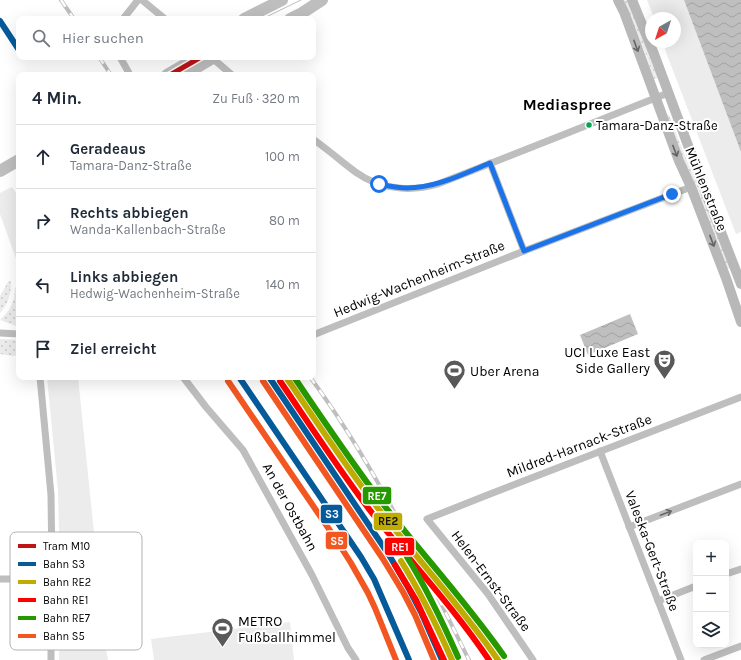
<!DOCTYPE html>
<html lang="de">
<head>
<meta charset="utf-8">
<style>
	body { margin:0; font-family:Karla,sans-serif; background:#f2f2f3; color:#1f2937 }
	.controls { position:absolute; right:12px; bottom:12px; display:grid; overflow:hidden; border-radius:8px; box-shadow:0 4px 16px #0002 }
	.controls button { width:36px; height:36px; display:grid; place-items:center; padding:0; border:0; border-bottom:1px solid #e0e1e3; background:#fff; color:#1f2937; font:20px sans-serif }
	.compass { position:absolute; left:645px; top:12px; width:36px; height:36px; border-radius:50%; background:#fff; box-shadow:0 4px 16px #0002; rotate:219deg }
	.stop { position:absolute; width:12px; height:12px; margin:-9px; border:3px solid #1a73e8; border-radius:50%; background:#fff }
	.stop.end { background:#1a73e8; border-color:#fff; box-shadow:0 1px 4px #0008 }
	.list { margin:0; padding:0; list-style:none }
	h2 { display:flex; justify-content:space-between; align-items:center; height:52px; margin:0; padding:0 16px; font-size:17px }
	h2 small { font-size:13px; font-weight:400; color:#747a83 }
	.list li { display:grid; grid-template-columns:26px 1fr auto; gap:12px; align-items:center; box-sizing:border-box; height:64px; padding:0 16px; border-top:1px solid #e0e1e3 }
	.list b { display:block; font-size:15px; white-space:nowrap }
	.list p { margin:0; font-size:13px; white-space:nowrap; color:#747a83 }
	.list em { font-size:13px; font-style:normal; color:#747a83 }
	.icon { flex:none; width:22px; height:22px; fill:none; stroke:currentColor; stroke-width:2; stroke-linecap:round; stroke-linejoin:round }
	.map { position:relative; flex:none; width:741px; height:660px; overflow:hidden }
	.search { position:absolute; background:#fff; box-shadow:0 4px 16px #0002; left:16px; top:16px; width:300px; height:44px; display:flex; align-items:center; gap:10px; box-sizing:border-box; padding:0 14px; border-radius:8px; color:#747a83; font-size:15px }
	.panel { position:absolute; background:#fff; box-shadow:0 4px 16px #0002; left:16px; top:72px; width:300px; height:308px; border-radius:8px }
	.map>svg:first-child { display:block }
	.grass { fill:url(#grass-dots) }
	.park { fill:#ececec }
	.water { fill:url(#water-waves) }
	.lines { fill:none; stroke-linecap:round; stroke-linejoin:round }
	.minor { stroke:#bebebe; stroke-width:7 }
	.secondary { stroke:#b8b8b8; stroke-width:10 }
	.primary { stroke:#bebebe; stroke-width:12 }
	.tram { stroke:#bebebe; stroke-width:1 }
	.rail-casing { stroke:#bebebe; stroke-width:4 }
	.rail { stroke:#fff; stroke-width:2.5; stroke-dasharray:8; stroke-linecap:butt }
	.rail-1-casing { stroke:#fff; stroke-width:9 }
	.rail-2-casing { stroke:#fff; stroke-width:9 }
	.rail-3-casing { stroke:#fff; stroke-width:9 }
	.rail-4-casing { stroke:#fff; stroke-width:9 }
	.rail-5-casing { stroke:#fff; stroke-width:9 }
	.rail-1 { stroke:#055a99; stroke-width:6 }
	.rail-2 { stroke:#bfac00; stroke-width:6 }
	.rail-3 { stroke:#f00; stroke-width:6 }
	.rail-4 { stroke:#269900; stroke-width:6 }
	.rail-5 { stroke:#f25721; stroke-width:6 }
	.tram-1-casing { stroke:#fff; stroke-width:8 }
	.tram-1 { stroke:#be1414; stroke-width:5 }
	.oneway { stroke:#656565 }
	.oneway2 { stroke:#686868 }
	.route { stroke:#1a73e8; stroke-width:5 }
	.bus-dot { fill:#00a651; stroke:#fff; stroke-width:1.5 }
	.labels { text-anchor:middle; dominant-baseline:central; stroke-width:4; stroke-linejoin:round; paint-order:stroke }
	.bus-label { font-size:13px; fill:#000; stroke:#fff; text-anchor:start }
	.street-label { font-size:14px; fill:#000; stroke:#fff }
	.poi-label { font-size:14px; fill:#000; stroke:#fff; text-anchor:start }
	.quarter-label { font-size:16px; font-weight:bold; fill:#000; stroke:#fff }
	.key { fill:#fff; stroke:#b2b2b2; stroke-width:1 }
	.key-label { font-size:11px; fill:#000 }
	.line-badge { stroke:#fff; stroke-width:1.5 }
	.badge-label { font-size:11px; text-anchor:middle; font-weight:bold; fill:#fff }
	.pale-badge-label { font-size:11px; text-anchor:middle; font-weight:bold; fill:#111 }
</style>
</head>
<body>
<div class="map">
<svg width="741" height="660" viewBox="0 0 741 660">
	<defs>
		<pattern id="grass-dots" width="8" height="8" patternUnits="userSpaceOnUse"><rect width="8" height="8" fill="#ececec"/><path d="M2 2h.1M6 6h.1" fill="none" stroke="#c9c9c9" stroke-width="1.8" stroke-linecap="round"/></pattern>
		<pattern id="water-waves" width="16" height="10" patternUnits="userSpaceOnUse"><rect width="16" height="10" fill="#bfbfbf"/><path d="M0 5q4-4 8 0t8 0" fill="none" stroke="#a2a2a2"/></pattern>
	</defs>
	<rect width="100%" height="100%" fill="#fff"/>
	<g class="grass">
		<polygon points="623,0 627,0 658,78 654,79 646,55"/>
		<polygon points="669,115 689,166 700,189 730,268 727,269 666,116"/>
		<path d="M9,281L11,282C11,294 8,304 0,313V296L8,282Z"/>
		<path d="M15,287L19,292V299L16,303L19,308V327L0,320C10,310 15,303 15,287Z"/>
		<polygon points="0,339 19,340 19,355 13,356 0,354"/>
	</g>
	<g class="park">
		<polygon points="647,0 684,0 741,152 741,232 736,234 667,55 663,42 675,42 675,18 654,18"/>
		<polygon points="12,187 19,198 19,267 0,214 0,193"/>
		<polygon points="47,377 78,377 106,649 108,660 59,660 59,529 58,491"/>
		<polygon points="290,622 294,660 154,660 151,639"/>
	</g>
	<g class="water">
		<polygon points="684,0 741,0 741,152"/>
		<polygon points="630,314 638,334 588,355 580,335"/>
	</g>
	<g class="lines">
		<g class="minor">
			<polyline points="142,0 165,19"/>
			<polyline points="123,19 138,0"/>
			<polyline points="120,57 130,75"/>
			<polyline points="211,57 232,75"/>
			<path d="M313,139C324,147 334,155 345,164C351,169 358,174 365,178C387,190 414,191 438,184L555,138L668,93"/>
			<polyline points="490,163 524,251"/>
			<polyline points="0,333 19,334"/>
			<polyline points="313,335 524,251 691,187"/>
			<polyline points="40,377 51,495 52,569 51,585 51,660"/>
			<polyline points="183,377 206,407 243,450 312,575 348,648 356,660"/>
			<polyline points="600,451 681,660"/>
			<polyline points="629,527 741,484"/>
			<polyline points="726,574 741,569"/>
			<polyline points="0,579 52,579"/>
			<polyline points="658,601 696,586"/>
			<polyline points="533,660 488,594 427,519 490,494 741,397"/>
			<polyline points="704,660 741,646"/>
		</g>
		<g class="secondary">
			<polyline points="618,0 624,12 679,161 691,187 726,278 741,322"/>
			<polyline points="632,0 654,54 702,183 741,284"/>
		</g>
		<g class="primary">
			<polyline points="244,19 282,0"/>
			<polyline points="290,19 302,13 322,0"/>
			<polyline points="167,75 198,57"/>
			<polyline points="184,75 214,57"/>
			<polyline points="0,171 19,160"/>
		</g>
		<polyline class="tram" points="262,19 301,0"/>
		<defs>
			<g id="rail">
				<polyline points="61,0 74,19"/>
				<polyline points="99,57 111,75"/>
				<path d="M310,377C375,465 421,563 469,660"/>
			</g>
		</defs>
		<use href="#rail" class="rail-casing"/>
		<use href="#rail" class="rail"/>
		<defs>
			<g id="rail-1">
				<polyline points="0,21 19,50"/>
				<polyline points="239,377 361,557 374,579 409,660"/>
				<polyline points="269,377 389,555 409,589 421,612 442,660"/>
			</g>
			<g id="rail-2">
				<path d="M286,377C316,421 345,465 377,507C417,559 461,606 498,660"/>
				<path d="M401,561C421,593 437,626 452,660"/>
			</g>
			<g id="rail-3">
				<path d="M280,381C310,425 339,470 372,513C411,562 454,608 489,660"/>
				<polyline points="395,565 416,600 444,660"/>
			</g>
			<g id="rail-4">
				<path d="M294,377C323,420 352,463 383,504C423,555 467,603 504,656"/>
				<path d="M407,557C427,589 443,623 458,657"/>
			</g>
			<g id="rail-5">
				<polyline points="228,381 333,535 351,563 368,593 375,608 396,660"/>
				<polyline points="263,381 383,559 403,592 415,615 434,660"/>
			</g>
		</defs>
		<use href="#rail-1" class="rail-1-casing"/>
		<use href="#rail-2" class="rail-2-casing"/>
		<use href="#rail-3" class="rail-3-casing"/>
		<use href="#rail-4" class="rail-4-casing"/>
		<use href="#rail-5" class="rail-5-casing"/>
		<use href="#rail-1" class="rail-1"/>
		<use href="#rail-2" class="rail-2"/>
		<use href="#rail-3" class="rail-3"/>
		<use href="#rail-4" class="rail-4"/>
		<use href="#rail-5" class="rail-5"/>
		<defs>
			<polyline id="tram-1" points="170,75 201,57"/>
		</defs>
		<use href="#tram-1" class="tram-1-casing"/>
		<use href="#tram-1" class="tram-1"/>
	</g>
	<defs><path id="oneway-shaft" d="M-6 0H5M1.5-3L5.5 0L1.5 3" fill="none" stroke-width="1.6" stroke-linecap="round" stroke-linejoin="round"/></defs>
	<g class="oneway">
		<use href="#oneway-shaft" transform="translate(636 46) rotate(70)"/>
		<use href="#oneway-shaft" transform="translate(675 151) rotate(69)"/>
		<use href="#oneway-shaft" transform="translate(712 241) rotate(69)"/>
	</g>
	<use class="oneway2" href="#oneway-shaft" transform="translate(666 513) rotate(-21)"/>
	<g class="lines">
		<path class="route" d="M379,184C388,186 397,188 407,188C436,188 463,174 490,163L524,251L672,194"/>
	</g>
	<defs>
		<symbol id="theatre-pin" viewBox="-11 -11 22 30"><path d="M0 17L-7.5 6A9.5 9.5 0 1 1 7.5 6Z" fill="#595959" stroke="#fff"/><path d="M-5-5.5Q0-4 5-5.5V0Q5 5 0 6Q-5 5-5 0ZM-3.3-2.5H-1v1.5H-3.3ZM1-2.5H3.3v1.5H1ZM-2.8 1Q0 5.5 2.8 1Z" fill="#fff"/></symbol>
		<symbol id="stadium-pin" viewBox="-11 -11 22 30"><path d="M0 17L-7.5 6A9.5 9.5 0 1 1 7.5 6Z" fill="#595959" stroke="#fff"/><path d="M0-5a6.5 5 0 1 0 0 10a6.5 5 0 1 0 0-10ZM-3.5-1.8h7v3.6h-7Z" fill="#fff"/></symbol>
	</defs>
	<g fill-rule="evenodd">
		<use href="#theatre-pin" x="652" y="348" width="25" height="34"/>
		<use href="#stadium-pin" x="442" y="358" width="25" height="34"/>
		<use href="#stadium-pin" x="210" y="616" width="25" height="34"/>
	</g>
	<circle class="bus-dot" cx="589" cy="125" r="3.5"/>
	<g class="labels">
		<g class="bus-label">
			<text x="596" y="125">Tamara-Danz-Straße</text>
		</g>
		<g class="street-label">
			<text transform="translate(706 189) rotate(68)">Mühlenstraße</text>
			<text transform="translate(419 279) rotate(-22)">Hedwig-Wachenheim-Straße</text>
			<text transform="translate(579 446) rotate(-21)">Mildred-Harnack-Straße</text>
			<text transform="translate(290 507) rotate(61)">An der Ostbahn</text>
			<text transform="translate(652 551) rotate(69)">Valeska-Gert-Straße</text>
			<text transform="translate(491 581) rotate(53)">Helen-Ernst-Straße</text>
		</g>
		<g class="poi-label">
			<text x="650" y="352" text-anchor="end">UCI Luxe East<tspan x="650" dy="16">Side Gallery</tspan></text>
			<text x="470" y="371">Uber Arena</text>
			<text x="238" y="621">METRO<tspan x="238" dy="16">Fußballhimmel</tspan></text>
		</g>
		<g class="quarter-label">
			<text x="567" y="104">Mediaspree</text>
		</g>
	</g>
	<rect x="10" y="532" width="132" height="118" rx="6" class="key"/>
	<rect x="18" y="544" width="18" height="4" fill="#be1414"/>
	<rect x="18" y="562" width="18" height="4" fill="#055a99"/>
	<rect x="18" y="580" width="18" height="4" fill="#bfac00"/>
	<rect x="18" y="598" width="18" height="4" fill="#f00"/>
	<rect x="18" y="616" width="18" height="4" fill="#269900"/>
	<rect x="18" y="634" width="18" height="4" fill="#f25721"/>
	<g class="key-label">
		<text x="43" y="550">Tram M10</text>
		<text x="43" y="568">Bahn S3</text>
		<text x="43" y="586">Bahn RE2</text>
		<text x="43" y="604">Bahn RE1</text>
		<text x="43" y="622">Bahn RE7</text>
		<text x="43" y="640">Bahn S5</text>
	</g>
	<g class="line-badge">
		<rect x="362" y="486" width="30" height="19" rx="4" fill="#269900"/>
		<rect x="320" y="504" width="23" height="20" rx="4" fill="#055a99"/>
		<rect x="373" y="512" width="30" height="19" rx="4" fill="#bfac00"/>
		<rect x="325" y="531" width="23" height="19" rx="4" fill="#f25721"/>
		<rect x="384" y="537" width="31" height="19" rx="4" fill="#f00"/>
	</g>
	<g class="badge-label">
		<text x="377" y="500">RE7</text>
		<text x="332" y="518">S3</text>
		<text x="337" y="545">S5</text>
		<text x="400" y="551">RE1</text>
	</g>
	<g class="pale-badge-label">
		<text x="388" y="525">RE2</text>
	</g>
</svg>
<div class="controls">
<button>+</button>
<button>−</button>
<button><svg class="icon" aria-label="layers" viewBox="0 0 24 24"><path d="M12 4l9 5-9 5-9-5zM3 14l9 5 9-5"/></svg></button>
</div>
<svg class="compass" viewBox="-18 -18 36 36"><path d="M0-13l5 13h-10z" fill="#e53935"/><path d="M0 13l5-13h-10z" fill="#747a83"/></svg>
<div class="stop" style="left:379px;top:184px"></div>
<div class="stop end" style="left:672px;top:194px"></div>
<div class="search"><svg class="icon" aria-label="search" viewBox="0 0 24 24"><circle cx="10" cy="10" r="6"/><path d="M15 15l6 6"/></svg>Hier suchen</div>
<section class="panel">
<h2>4 Min.<small>Zu Fuß · 320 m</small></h2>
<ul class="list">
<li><svg class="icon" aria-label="ahead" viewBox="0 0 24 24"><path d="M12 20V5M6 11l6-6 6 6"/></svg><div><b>Geradeaus</b><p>Tamara-Danz-Straße</p></div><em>100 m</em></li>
<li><svg class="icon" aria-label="right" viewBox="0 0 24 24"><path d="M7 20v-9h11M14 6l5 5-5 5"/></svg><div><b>Rechts abbiegen</b><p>Wanda-Kallenbach-Straße</p></div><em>80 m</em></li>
<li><svg class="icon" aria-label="left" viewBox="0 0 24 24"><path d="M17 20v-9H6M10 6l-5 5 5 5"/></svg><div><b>Links abbiegen</b><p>Hedwig-Wachenheim-Straße</p></div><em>140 m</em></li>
<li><svg class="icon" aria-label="arrive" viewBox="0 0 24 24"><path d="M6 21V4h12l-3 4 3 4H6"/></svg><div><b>Ziel erreicht</b></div></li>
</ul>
</section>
</div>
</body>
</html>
